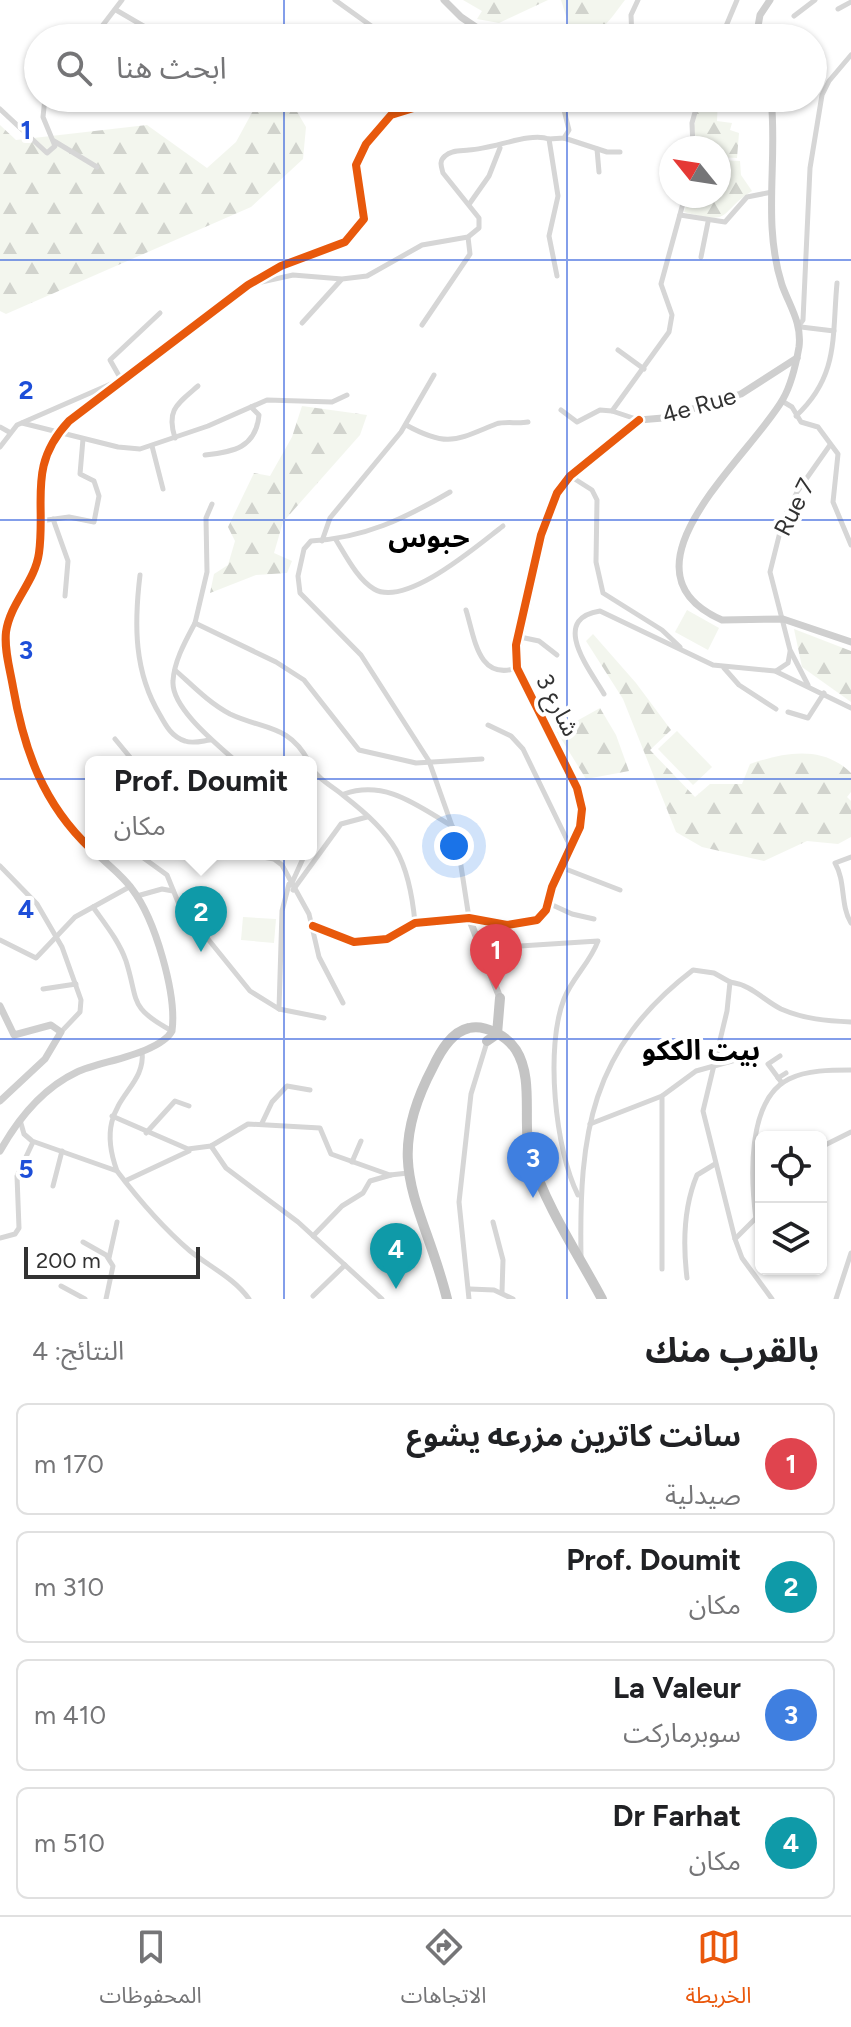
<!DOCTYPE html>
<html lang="ar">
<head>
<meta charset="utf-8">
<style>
	body { margin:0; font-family:Figtree,"Noto Sans Arabic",sans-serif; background:#f2f2f2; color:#202124; direction:rtl }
	.controls { position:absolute; right:24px; bottom:24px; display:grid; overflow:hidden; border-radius:12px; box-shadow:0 2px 6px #0004 }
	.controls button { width:72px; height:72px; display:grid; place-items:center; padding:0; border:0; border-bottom:2px solid #e0e0e0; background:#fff; color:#202124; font:40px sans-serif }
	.compass { position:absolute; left:659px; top:136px; width:72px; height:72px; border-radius:50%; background:#fff; box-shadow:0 2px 6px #0004; rotate:300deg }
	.scale { position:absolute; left:24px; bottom:20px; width:176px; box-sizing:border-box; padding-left:8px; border:4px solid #323232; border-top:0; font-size:22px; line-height:28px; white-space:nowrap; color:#323232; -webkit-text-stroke:6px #fff; paint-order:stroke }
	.you { position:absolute; left:454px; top:846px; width:28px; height:28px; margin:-20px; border:6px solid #fff; border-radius:50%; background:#1a73e8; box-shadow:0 0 0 12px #1a73e833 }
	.badge { display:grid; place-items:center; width:52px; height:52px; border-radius:50%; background:#ea580c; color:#fff; font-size:26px; font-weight:700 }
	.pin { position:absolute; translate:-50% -66px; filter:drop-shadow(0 2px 4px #0008) }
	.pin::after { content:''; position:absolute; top:42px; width:28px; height:24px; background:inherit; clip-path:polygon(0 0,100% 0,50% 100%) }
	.popup { position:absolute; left:85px; top:756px; width:232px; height:104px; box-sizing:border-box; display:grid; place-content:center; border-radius:12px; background:#fff; filter:drop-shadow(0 2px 6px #0005); font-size:26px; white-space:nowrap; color:#757577 }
	.popup b { font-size:30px; color:#202124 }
	.popup::after { content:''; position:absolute; left:50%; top:100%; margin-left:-16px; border:16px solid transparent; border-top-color:#fff }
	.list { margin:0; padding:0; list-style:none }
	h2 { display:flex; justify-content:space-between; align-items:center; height:104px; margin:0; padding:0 32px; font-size:34px }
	h2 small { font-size:26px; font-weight:400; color:#757577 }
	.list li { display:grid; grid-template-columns:52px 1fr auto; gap:24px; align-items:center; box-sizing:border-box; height:112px; margin:0 16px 16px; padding:0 16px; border:2px solid #e0e0e0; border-radius:12px }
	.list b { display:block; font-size:30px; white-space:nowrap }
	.list p { margin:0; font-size:26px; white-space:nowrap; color:#757577 }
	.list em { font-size:26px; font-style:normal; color:#757577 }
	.icon { flex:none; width:44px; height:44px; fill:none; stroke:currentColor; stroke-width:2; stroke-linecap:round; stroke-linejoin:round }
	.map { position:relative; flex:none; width:851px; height:1299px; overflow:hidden; direction:ltr }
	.search { position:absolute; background:#fff; box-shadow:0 2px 6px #0004; left:24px; right:24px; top:24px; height:88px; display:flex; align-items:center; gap:20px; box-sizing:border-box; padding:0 28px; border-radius:44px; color:#757577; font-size:30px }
	.sheet { height:616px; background:#fff }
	nav { display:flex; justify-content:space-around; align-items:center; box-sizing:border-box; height:112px; border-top:2px solid #e0e0e0; background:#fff; font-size:22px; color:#757577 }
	nav a { display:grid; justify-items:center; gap:4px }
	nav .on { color:#ea580c }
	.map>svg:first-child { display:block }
	.forest { fill:url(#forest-firs) }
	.park { fill:#f3f6ee }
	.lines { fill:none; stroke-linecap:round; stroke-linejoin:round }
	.street { stroke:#d6d6d6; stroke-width:5 }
	.secondary { stroke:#cfcfcf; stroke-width:7 }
	.highway { stroke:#c4c4c4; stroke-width:10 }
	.cycleway-casing { stroke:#fff; stroke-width:13 }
	.cycleway { stroke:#e8590c; stroke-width:8 }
	.grid { fill:none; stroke:#1d4ed8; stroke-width:2; stroke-opacity:0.55 }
	.labels { text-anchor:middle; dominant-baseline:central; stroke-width:8; stroke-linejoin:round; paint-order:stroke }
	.street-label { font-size:24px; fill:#323232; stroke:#fff }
	.quarter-label { font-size:28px; font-weight:bold; fill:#000; stroke:#fff }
	.grid-label { font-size:26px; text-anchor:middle; font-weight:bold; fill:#1d4ed8; stroke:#fff; stroke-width:8; stroke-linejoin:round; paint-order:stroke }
</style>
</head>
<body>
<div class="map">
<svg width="851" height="1299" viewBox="0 0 851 1299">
	<defs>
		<pattern id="forest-firs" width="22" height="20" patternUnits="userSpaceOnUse" patternTransform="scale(2)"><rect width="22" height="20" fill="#f3f6ee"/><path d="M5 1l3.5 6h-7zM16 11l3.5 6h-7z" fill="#d1d3cd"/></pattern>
	</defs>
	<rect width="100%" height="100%" fill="#fff"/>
	<g class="forest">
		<polygon points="463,0 548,0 499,23 477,19 482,11"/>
		<path d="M561,0H625C609,20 601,38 573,38Z"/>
		<polygon points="260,98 289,98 306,127 303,159 251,207 6,314 0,311 0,125 16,140 147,125 207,168 236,142"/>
		<polygon points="700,98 718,98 717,121 732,123 730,130 739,133 737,158 719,157 719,148 697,148 694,127"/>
		<path d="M719,160L740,161L741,175L752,191C717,213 734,226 684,212L689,196H719Z"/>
		<polygon points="302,406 367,415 360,435 283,522 274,553 292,561 287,573 256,575 210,593 214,574 228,565 235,541 228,527 254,473 270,476 292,437"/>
		<polygon points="794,629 851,651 851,702 802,667"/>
		<path d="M593,634L636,683L671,730L650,750L695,797L710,784H742L750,764C785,752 823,745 851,773V792L847,797L851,801V837L838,844L807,841L764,861L702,847L676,832L623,699L586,641Z"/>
		<polygon points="600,708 616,735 629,771 586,779 557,732"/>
	</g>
	<g class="park">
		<polygon points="687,610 719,628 708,650 675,632"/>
		<polygon points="677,731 712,767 693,785 658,749"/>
		<polygon points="243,917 276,919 274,943 241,940"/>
	</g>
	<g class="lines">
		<g class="street">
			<polyline points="335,0 388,38"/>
			<polyline points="838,9 851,2"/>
			<polyline points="116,10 164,38"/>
			<polyline points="794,16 815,0"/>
			<polyline points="93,38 122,0"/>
			<polyline points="632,38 631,15 638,0"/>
			<polyline points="721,38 737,0"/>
			<polyline points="202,98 204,104"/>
			<polyline points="0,109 47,153 55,146 43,117 45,98"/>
			<polyline points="394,112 406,98"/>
			<polyline points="564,138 607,152 620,152"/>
			<polyline points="549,139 564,138 569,130 561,98"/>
			<polyline points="54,141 97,167"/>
			<polyline points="693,148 692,123 699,98"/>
			<polyline points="597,149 599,172"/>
			<polyline points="668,176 671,162"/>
			<polyline points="470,203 489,176 500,148"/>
			<polyline points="680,215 725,222 747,197 772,192"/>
			<polyline points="701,257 708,222"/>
			<path d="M253,284L293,275L342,279L367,276L422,245L468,237L479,228V218L443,173C441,166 439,161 445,156C451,150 461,151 469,150C494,149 529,132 549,139L558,196L549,236L557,276"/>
			<polyline points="302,323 341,280"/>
			<polyline points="800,324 803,320 810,168 822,95 829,81 851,55"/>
			<polyline points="422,325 470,254 468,237"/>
			<polyline points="801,327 834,331"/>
			<polyline points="618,350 644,369"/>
			<polyline points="122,381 110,360 160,313"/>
			<polyline points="782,401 792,407 801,422 818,427 838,454 833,502 851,545"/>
			<polyline points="561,410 577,422 600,410 612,411"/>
			<path d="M796,416C839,376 832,337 837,283"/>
			<polyline points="639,420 612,411 669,332 672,315 661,284 685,196"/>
			<polyline points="22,423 118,447 140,449 208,426 267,400 332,402 347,395"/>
			<path d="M406,425C448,448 456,440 496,424C505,421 518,424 528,422"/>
			<polyline points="0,427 9,432"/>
			<path d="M175,438C166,410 177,404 198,386"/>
			<polyline points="152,446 163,489"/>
			<polyline points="0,447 17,425 120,380"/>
			<path d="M205,455C233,452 256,448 259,415L251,407"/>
			<polyline points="570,476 592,490 597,500 596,562 603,593 662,630 680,647"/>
			<polyline points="53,519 68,561 65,596"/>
			<polyline points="40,521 69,517 94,522 99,496 94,481 80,474 83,439"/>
			<path d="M336,540C346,556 358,580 374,589C406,608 478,545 503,526"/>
			<polyline points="322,541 330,518 401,432 434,375"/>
			<path d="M140,575C134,625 134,672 160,715C166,726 172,737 185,741C193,744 202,741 210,740"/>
			<path d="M466,610C475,639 478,681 517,668"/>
			<polyline points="195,623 207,572 206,518 212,504"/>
			<polyline points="520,637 539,641 557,655"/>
			<polyline points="724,668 739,685 776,709"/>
			<path d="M175,670C192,685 209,703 230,714C264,730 289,724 309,762"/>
			<polyline points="776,671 788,663 790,652"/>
			<polyline points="808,685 790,650 770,572 783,520 797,492 830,445"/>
			<path d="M604,694C590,670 549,619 600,611L713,665L775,671L851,708"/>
			<polyline points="788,712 808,718 824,693"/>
			<polyline points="488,725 511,736 523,749 571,848"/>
			<polyline points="115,739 134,762"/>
			<path d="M237,762C218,745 171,708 173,681C174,661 186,640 195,623L276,662L304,680L359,750L416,763L482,759"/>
			<path d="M311,767C319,780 332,786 344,796C394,835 409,858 415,923"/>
			<path d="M344,794C385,779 418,806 452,826"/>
			<polyline points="138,854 167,875 178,902 250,991 279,1009 282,911 289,884"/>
			<polyline points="245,854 274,859 282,865 309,914 319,957 343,1003"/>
			<path d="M851,857L835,863C846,882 840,905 851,923"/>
			<polyline points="0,866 37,904 62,947 81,1000 80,1012 61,1032"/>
			<polyline points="563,868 620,890"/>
			<polyline points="291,885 305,854"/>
			<polyline points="293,890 341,824 367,817"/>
			<polyline points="137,896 162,889 173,891"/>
			<polyline points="548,903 572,914 594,919"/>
			<path d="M93,907C105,924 119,941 126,961C139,1002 128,1007 172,1031"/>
			<path d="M496,924L508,941L520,946L598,941C590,963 572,978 564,999C545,1047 555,1150 578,1195"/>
			<path d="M313,926L354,942L387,939L415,923L469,918L457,840L429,761L361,655L300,593L298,576L304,549L311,541C364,538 404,519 450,492"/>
			<polyline points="0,940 36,958 75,917 131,886"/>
			<path d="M730,982C752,985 763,1000 781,1009C804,1019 827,1021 851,1022"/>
			<polyline points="43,989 76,984"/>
			<polyline points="279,1009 324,1018"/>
			<polyline points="780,1056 768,1064 782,1083"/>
			<polyline points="778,1078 786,1073"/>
			<polyline points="112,1116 188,1149 211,1146 248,1124 320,1128 331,1154 390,1175 408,1173"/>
			<path d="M20,1120L24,1134L32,1141L117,1171C91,1100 147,1093 142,1051"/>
			<polyline points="262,1123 272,1102 287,1086 310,1090"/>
			<polyline points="590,1124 662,1096"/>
			<polyline points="146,1133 175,1101 189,1106"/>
			<polyline points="211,1146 226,1168 298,1222 382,1299"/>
			<polyline points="821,1147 851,1132"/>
			<polyline points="352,1162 361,1141"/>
			<path d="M117,1171C139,1200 162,1227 190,1251C210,1267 234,1278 249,1299"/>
			<polyline points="125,1181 189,1151"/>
			<polyline points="53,1186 62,1151"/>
			<polyline points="761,1213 735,1239 742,1258 772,1299"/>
			<path d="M756,1219C751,1181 746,1100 789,1079C807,1070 831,1070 851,1070"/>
			<polyline points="493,1222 503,1260 502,1292"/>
			<polyline points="313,1236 342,1206 363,1193 370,1181 391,1175"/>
			<polyline points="0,1238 15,1234 19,1228 17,1176 33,1142"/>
			<polyline points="83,1242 106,1255 113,1266 106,1299"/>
			<path d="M581,1256C579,1134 590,1049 693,970L714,973L730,982L727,1011L703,1111L735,1239"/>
			<polyline points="109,1258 117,1222"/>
			<polyline points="662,1269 662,1096 696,1071 750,1056"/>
			<path d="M687,1278C683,1245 684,1206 697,1175L715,1164"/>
			<polyline points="61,1286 85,1299"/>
			<polyline points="470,1289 494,1290 513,1299"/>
			<polyline points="313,1296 345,1265"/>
			<polyline points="469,1299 459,1202 471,1094 487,1042"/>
			<polyline points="836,1299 851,1253"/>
		</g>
		<g class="secondary">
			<polyline points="444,0 461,17 492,38"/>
			<polyline points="756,38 760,15 770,0"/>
			<path d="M771,98C778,160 762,223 782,285C790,307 802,323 799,347C796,364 791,385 783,399C751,456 609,570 722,620L783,619L851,642"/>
			<path d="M91,849C43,804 24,750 13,687C10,669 4,650 6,632C10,603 35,582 39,553C46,501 27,466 69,421L248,285L281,266L345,242L364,219L356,165L366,144L391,115L446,98"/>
			<polyline points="469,918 507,925 541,918 578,833 582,814 577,788 531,698 516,657 549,510 570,476 639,420 663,418 741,394 797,358"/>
			<polyline points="469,918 500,998"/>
			<polyline points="0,1006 14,1035 51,1025 61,1032 45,1059 0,1101"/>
			<path d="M0,1151C18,1119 43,1088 77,1072C101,1061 159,1054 172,1031C177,994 155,919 132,889C123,876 108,865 97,854"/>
		</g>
		<g class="highway">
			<polyline points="487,1041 497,1034 500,998"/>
			<path d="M447,1299C423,1202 380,1167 433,1067C440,1052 451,1032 469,1028C485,1024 507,1036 516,1050C535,1080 521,1125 531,1158C546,1207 578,1254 602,1299"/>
		</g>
		<defs>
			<g id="cycleway">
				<path d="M91,849C43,804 24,750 13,687C10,669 4,650 6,632C10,603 35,582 39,553C46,501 27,466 69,421L248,285L281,266L345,242L364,219L356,165L366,144L391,115L446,98"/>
				<polyline points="313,926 354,942 387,939 415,923 469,918 507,925 537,920 546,910 552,887 580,827 582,809 577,788 517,668 516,645 541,535 557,493 570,476 639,420"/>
			</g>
		</defs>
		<use href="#cycleway" class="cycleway-casing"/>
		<use href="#cycleway" class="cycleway"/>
	</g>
	<path class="grid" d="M284,0V38M567,0V38M284,98V1299M567,98V1299M0,260H851M0,520H851M0,779H851M0,1039H851"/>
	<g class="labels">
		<g class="street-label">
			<text transform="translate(699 405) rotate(-16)">4e Rue</text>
			<text transform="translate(794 507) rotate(-63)">Rue 7</text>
			<text transform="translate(558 705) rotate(63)">شارع 3</text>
		</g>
		<g class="quarter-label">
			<text x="429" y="537">حبوس</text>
			<text x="701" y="1050">بيت الككو</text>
		</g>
	</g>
	<g class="grid-label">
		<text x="26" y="139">1</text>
		<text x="26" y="399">2</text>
		<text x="26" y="659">3</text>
		<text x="26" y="918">4</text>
		<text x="26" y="1178">5</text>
	</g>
</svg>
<div class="controls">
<button><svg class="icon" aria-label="locate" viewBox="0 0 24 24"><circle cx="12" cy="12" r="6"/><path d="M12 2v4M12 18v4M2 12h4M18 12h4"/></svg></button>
<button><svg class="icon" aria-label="layers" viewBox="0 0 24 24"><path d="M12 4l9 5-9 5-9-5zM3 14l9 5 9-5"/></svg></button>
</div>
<svg class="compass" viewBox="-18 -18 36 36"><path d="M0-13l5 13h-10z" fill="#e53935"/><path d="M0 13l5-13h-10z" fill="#757577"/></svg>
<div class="scale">200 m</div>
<div class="you"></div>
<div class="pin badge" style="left:496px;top:990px;background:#e0444e">1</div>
<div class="pin badge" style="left:201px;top:952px;background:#0f9aa8">2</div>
<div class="popup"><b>Prof. Doumit</b>مكان</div>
<div class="pin badge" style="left:533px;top:1198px;background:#3f7fe0">3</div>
<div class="pin badge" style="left:396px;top:1289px;background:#0f9aa8">4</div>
<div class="search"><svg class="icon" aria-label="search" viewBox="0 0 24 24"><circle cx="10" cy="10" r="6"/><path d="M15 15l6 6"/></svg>ابحث هنا</div>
</div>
<section class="sheet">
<h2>بالقرب منك<small>النتائج: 4</small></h2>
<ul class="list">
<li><span class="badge" style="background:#e0444e">1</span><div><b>سانت كاترين مزرعه يشوع</b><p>صيدلية</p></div><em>170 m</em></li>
<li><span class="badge" style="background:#0f9aa8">2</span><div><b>Prof. Doumit</b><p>مكان</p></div><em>310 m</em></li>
<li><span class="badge" style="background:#3f7fe0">3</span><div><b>La Valeur</b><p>سوبرماركت</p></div><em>410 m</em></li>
<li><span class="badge" style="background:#0f9aa8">4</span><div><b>Dr Farhat</b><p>مكان</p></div><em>510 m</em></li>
</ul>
</section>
<nav>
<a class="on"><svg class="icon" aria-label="map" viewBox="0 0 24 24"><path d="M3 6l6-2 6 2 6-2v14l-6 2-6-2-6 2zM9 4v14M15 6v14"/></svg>الخريطة</a>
<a><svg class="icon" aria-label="directions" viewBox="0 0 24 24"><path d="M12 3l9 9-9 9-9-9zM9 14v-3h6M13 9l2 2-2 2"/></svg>الاتجاهات</a>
<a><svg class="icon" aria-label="saved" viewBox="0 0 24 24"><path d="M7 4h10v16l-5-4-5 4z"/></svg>المحفوظات</a>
</nav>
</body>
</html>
